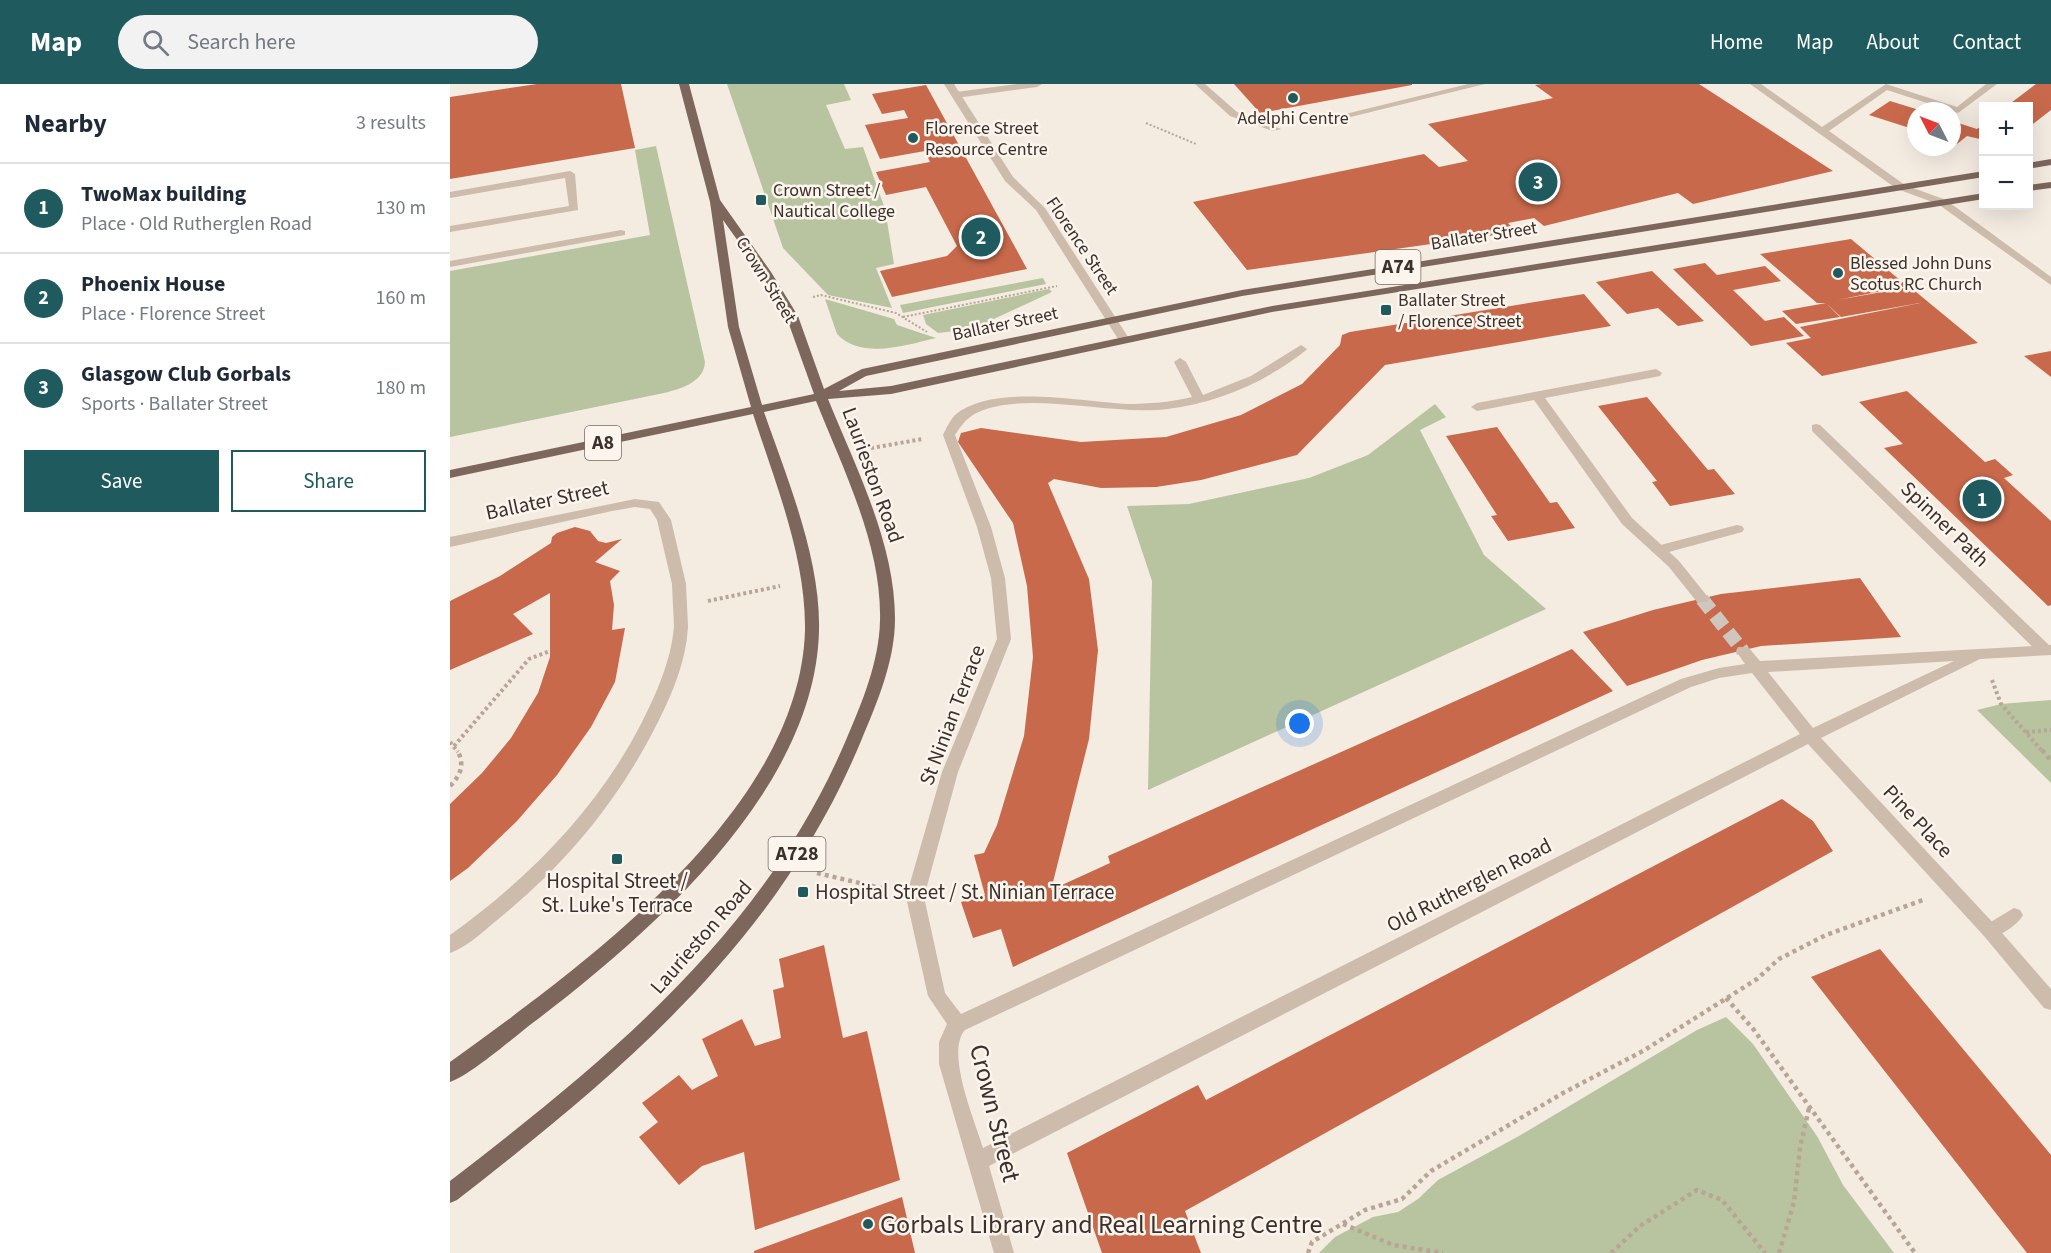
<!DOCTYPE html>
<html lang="en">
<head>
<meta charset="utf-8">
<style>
	body { margin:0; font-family:"Source Sans 3",sans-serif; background:#f2f2f3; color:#1f2937 }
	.controls { position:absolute; right:18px; top:18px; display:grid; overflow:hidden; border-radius:0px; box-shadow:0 6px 24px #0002 }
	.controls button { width:54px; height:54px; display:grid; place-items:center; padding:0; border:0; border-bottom:2px solid #e0e1e3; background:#fff; color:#1f2937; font:30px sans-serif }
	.compass { position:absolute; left:1457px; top:18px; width:54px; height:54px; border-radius:50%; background:#fff; box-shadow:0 6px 24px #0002; rotate:312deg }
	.you { position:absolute; left:850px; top:640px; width:21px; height:21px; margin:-15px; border:4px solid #fff; border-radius:50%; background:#1a73e8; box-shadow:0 0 0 9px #1a73e833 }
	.badge { display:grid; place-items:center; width:39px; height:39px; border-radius:50%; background:#1f5a5e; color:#fff; font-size:20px; font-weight:700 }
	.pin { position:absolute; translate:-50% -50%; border:3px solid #fff; box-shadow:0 2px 6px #0006 }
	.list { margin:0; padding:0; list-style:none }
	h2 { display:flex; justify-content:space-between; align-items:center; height:78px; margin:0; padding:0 24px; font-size:26px }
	h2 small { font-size:20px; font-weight:400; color:#747a83 }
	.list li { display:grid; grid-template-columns:39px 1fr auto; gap:18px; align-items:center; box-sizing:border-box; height:90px; padding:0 24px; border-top:2px solid #e0e1e3 }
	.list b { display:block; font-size:22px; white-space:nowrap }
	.list p { margin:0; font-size:20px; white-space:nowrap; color:#747a83 }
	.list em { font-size:20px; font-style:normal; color:#747a83 }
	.actions { display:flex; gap:12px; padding:18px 24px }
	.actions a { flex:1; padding:14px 0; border:2px solid #1f5a5e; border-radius:0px; text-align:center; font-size:21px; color:#1f5a5e }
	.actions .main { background:#1f5a5e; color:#fff }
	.icon { flex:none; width:33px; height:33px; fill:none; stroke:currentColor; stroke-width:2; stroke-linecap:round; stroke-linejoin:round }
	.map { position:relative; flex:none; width:1601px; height:1169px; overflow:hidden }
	header { display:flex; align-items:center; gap:36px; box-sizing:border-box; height:84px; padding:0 30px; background:#1f5a5e; color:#fff }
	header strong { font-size:28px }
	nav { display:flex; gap:33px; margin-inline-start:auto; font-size:21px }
	.search { width:420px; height:54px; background:#f2f2f3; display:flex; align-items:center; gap:15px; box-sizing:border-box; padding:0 21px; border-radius:33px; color:#747a83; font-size:22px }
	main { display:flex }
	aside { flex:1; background:#fff }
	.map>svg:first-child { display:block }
	.green { fill:#b8c4a0 }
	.building { fill:#c8694b }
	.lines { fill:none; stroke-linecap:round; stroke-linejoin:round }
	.minor-tunnel { stroke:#cfc6bd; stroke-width:14; stroke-dasharray:14 7; stroke-linecap:butt }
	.path-far2 { stroke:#b9a596; stroke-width:2; stroke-dasharray:2 2; stroke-linecap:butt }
	.path-far1 { stroke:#b9a596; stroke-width:4; stroke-dasharray:3 3; stroke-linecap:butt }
	.path { stroke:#b9a596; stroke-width:4.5; stroke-dasharray:4 4; stroke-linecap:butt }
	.service { fill:#cdbbac; fill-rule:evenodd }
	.pedestrian { fill:#cdbbac; fill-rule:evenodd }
	.minor { fill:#cdbbac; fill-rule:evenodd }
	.primary { fill:#7d675c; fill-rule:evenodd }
	.poi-dot { fill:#1f5a5e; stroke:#fbf5ee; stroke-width:2 }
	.labels { text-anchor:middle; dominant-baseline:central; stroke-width:5; stroke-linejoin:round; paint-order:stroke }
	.far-poi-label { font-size:18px; fill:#3b302b; stroke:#fbf5ee; text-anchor:start }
	.far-street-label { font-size:18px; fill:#3b302b; stroke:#fbf5ee }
	.shield { fill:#fbf5ee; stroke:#756b66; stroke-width:1.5 }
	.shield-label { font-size:20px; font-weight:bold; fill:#3b302b }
	.street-label { font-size:21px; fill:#3b302b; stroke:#fbf5ee }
	.poi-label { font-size:21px; fill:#3b302b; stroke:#fbf5ee }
	.near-street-label { font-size:26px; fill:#3b302b; stroke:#fbf5ee }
	.near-poi-label { font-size:26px; fill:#3b302b; stroke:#fbf5ee; text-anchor:start }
</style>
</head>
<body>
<header>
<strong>Map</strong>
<div class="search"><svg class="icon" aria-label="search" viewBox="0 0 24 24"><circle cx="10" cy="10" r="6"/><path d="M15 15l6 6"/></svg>Search here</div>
<nav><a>Home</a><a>Map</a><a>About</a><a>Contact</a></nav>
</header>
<main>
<aside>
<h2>Nearby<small>3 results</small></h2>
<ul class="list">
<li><span class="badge">1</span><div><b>TwoMax building</b><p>Place · Old Rutherglen Road</p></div><em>130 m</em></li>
<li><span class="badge">2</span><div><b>Phoenix House</b><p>Place · Florence Street</p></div><em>160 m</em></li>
<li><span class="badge">3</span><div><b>Glasgow Club Gorbals</b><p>Sports · Ballater Street</p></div><em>180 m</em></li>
</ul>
<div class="actions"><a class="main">Save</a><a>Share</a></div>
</aside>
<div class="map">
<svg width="1601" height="1169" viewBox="0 0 1601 1169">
	<rect width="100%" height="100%" fill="#f4ebe1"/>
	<g class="green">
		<polygon points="277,0 394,0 401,16 376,21 395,65 413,63 435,125 444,180 426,184 442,224 378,211 333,164"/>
		<path d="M206,62L255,278C254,298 231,305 214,309L0,353V187L200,151L185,66Z"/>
		<polygon points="593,194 596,200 453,229 450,221"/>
		<polygon points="599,205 602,208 522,245 488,249 476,240 473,231"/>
		<path d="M375,215L444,235L447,241L486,254C457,261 411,276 387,250Z"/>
		<polygon points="985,320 996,333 970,346 1034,471 1096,525 698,706 702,497 677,422 739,420 859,394 918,371"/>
		<polygon points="1601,616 1601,699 1527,626 1551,620"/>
		<polygon points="1276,933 1303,960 1367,1052 1393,1101 1444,1169 869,1169 885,1153 923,1133 948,1128 968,1115 988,1096 1069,1052 1247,946"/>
	</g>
	<g class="building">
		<polygon points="87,0 171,0 185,64 0,95 0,13"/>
		<polygon points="784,0 962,0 962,1 810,29"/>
		<polygon points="1092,0 1249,0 1383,87 1243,120 1228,109 1094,142 1084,134 1058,139 1066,148 797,186 743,118 974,70 989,83 1018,77 978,40 1103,14 1085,1"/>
		<polygon points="1586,0 1601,0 1601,26 1578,44 1578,22 1557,22"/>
		<polygon points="476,1 577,185 442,213 430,187 497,172 507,162 476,103 436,111 426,88 480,78 475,67 430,75 415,41 458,34 454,26 432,30 422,10"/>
		<polygon points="1440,17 1466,25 1466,46 1419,31"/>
		<polygon points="1502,37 1527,45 1534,40 1534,56 1517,52 1507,60 1502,58"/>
		<polygon points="1401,155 1457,202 1387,216 1460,203 1528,259 1372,292 1336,259 1361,254 1350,243 1475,218 1391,233 1377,220 1390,233 1346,240 1332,227 1376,219 1367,219 1310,170"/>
		<polygon points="1255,179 1267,191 1315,182 1331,197 1283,206 1315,237 1334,233 1354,252 1301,262 1223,185"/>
		<polygon points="1202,187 1254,237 1228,242 1208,224 1177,230 1146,198"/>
		<polygon points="1134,210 1161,242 935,281 847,371 751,396 706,403 651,404 604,395 598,399 639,495 648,566 639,655 601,806 660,779 658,772 1122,565 1163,607 563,883 551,845 523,854 511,818 535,811 524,771 534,769 547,741 574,652 583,573 577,502 563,439 508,358 511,349 531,344 631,358 716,353 791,331 852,300 890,261 892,251 900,248"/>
		<polygon points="1601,267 1601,293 1574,272"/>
		<polygon points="1457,307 1535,378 1545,375 1563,391 1554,394 1601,437 1601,521 1598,522 1434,364 1453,360 1409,318"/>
		<polygon points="1197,313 1258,386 1264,385 1285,410 1220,422 1202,398 1207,397 1148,322"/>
		<polygon points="1047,343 1100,419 1107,418 1125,444 1058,457 1041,432 1047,431 996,352"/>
		<polygon points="125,443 140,447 148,457 156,459 172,455 145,478 170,487 160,497 164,521 162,546 175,544 165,598 141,643 107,691 67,737 18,784 0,797 0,720 32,689 61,654 88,609 100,573 100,509 63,530 83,550 0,586 0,517 50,492 101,459 102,453 107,449"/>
		<polygon points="1410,494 1451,553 1311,562 1252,576 1177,602 1133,548 1203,526 1271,510"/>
		<polygon points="1332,715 1363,737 1383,767 735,1127 751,1169 652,1169 617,1069 748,1001 756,1016"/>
		<polygon points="374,861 393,954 417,947 450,1096 305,1146 294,1068 252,1082 229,1101 189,1053 208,1038 192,1019 229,991 242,1006 268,992 252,955 292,935 305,962 331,954 323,906 334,903 329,875"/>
		<polygon points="1430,865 1601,1071 1601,1169 1577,1169 1361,893"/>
		<polygon points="452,1113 465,1169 304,1169 304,1167"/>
	</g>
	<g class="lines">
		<polyline class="minor-tunnel" points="1252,515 1293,567"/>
		<g class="path-far2">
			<polyline points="696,39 746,60"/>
			<polyline points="363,213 371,211 446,229 477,248"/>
			<polyline points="453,233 607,202"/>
		</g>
		<g class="path-far1">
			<polyline points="421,364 473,355"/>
			<polyline points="258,517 330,502"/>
			<polyline points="1542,596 1551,620 1593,668"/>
			<polyline points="1576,648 1601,646"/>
			<polyline points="0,658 8,668"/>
			<polyline points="4,662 79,575 100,567"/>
		</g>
		<g class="path">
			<polyline points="1592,666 1601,677"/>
			<path d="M0,702C11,691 15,680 7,666"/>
			<polyline points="367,789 435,805"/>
			<polyline points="1276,914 1304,946 1465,1169"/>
			<polyline points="893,1140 943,1161 993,1169"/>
			<polyline points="858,1169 862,1158 915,1126 952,1115 981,1087 1113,1009 1193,967 1307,895 1329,875 1376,851 1473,816"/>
			<polyline points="1161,1169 1190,1142 1247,1106 1272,1116 1315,1169"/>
			<polyline points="1329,1169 1344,1118 1350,1064 1359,1024"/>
		</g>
		<g class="service">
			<polygon points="567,0 592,0 587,3 506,14 501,11 506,8"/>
			<polygon points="745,0 755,0 787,28 831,45 823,47 780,32"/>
			<polygon points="1018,0 1035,0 880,38 875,35"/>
			<polygon points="120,87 125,90 128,126 0,148 0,142 119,122 115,94 0,114 0,108"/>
			<polygon points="171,146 175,147 175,151 0,183 0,177"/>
			<polygon points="1366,340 1370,341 1600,562 1600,570 1590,570 1362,347 1362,341"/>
			<polygon points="1287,441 1292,442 1294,445 1292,448 1208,471 1201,466 1203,463"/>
			<path d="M1564,824L1570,826L1573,831C1567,842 1546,856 1534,852L1531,847L1534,842Z"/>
		</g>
		<polygon class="pedestrian" points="229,495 236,500 238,543 231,548 224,543 222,500"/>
		<g class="minor">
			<polygon points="494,0 504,0 563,93 595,124 680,256 678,258 670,258 586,126 555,97"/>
			<polygon points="1300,0 1311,0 1372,43 1436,0 1507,23 1536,0 1547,0 1508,29 1437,6 1379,47 1455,101 1496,116 1601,193 1601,201 1488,120 1447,105"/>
			<path d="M851,261L857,265L855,267C814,299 769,318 718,325C662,332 580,307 531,327C518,332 512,340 505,351L541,443L555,494L561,555L508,688L474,813L495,909L511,930L1231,595L1269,584L1295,580L1286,567L1288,563H1298L1310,577L1601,561V571L1530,575L1371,654L1546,842L1601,905V926L1594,924L1534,852L1358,660L539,1082L564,1169H544L489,980V958L497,940L478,912L456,813L492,688L547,555L541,494L527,443L493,351C496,345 500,336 505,331C542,299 632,318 677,320C699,320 721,318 742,313L724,278L730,274L736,278L753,311L801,292ZM1504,577L1363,644L1318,588ZM1302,589L1350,650L533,1064C525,1037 495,968 515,946L1241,603L1269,594Z"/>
			<polygon points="1206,285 1212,289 1210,292 1095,314 1182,434 1229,477 1257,512 1259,515 1257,518 1247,518 1219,483 1172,440 1084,316 1027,327 1021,323 1027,319"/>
			<polygon points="185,415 209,418 221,436 236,500 234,503 229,505 222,500 207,436 200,425 185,423 162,427 0,463 0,453"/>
			<path d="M231,538L238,543C236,577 223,608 208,638C170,714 118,778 52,832C37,844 19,862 0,869V851C79,794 147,726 192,638C207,608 221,577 224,543Z"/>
		</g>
		<g class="primary">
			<path d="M229,0H239L270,116L321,188L348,232L374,305L412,285L792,206L1534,87V93L792,212L416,292L389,307L441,302L822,222L1534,109V115L822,228L441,310L378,315C406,384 445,459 445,535C445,577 427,619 411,657C328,857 174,986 7,1116L0,1119V1097C161,973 315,847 396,656C412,619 429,578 430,537C432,461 393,385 366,317L314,328C337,394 371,475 369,547C365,705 204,846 88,935C66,951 24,989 0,998V978C133,882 350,727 355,546C356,473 325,398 303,330L0,394V386L301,323L278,243L260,118ZM273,136L310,188L336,232L364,310L312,321L289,243Z"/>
			<polygon points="1601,75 1601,81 1578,85 1578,79"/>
			<polygon points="1601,98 1601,104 1578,107 1578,101"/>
		</g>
	</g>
	<g class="poi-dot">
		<circle cx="843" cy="14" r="6"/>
		<circle cx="463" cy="54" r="6"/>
		<rect x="305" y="110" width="12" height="12" rx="3"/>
		<circle cx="1388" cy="189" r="6"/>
		<rect x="930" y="220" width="12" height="12" rx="3"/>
		<rect x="161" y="769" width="12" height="12" rx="3"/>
		<rect x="347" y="802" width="12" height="12" rx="3"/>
		<circle cx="418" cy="1140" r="6"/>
	</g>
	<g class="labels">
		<g class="far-poi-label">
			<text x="843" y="34" text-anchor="middle">Adelphi Centre</text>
			<text x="475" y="44">Florence Street<tspan x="475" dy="21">Resource Centre</tspan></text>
			<text x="323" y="106">Crown Street /<tspan x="323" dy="21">Nautical College</tspan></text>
			<text x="1400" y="179">Blessed John Duns<tspan x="1400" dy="21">Scotus RC Church</tspan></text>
			<text x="948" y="216">Ballater Street<tspan x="948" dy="21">/ Florence Street</tspan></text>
		</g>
		<g class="far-street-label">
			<text transform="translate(1034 152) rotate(-9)">Ballater Street</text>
			<text transform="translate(632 162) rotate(56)">Florence Street</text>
			<text transform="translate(316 196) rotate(58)">Crown Street</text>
			<text transform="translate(555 240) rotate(-12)">Ballater Street</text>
		</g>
		<g class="shield">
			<rect x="925.5" y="166" width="45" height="34" rx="4.5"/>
			<rect x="135" y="342" width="36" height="34" rx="4.5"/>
			<rect x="318.5" y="753" width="57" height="34" rx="4.5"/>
		</g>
		<g class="shield-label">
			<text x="948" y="183">A74</text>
			<text x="153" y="359">A8</text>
			<text x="347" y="770">A728</text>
		</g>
		<g class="street-label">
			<text transform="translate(423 391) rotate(70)">Laurieston Road</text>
			<text transform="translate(97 416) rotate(-12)">Ballater Street</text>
			<text transform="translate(1495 440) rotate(44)">Spinner Path</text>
			<text transform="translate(502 631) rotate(-69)">St Ninian Terrace</text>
			<text transform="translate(1468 737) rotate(47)">Pine Place</text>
			<text transform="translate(1019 801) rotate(-27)">Old Rutherglen Road</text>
			<text transform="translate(251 853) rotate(-49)">Laurieston Road</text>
		</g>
		<g class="poi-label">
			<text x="167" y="797">Hospital Street /<tspan x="167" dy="24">St. Luke's Terrace</tspan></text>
			<text x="365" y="808" text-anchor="start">Hospital Street / St. Ninian Terrace</text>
		</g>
		<g class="near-street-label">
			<text transform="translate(545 1029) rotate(76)">Crown Street</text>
		</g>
		<g class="near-poi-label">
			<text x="430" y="1140">Gorbals Library and Real Learning Centre</text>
		</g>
	</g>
</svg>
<div class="controls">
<button>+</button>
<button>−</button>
</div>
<svg class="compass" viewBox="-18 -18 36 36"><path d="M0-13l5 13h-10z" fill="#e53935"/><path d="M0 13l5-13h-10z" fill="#747a83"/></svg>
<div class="you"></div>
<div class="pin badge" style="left:1532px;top:415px">1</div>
<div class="pin badge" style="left:531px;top:153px">2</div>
<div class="pin badge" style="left:1088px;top:98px">3</div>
</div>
</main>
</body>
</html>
